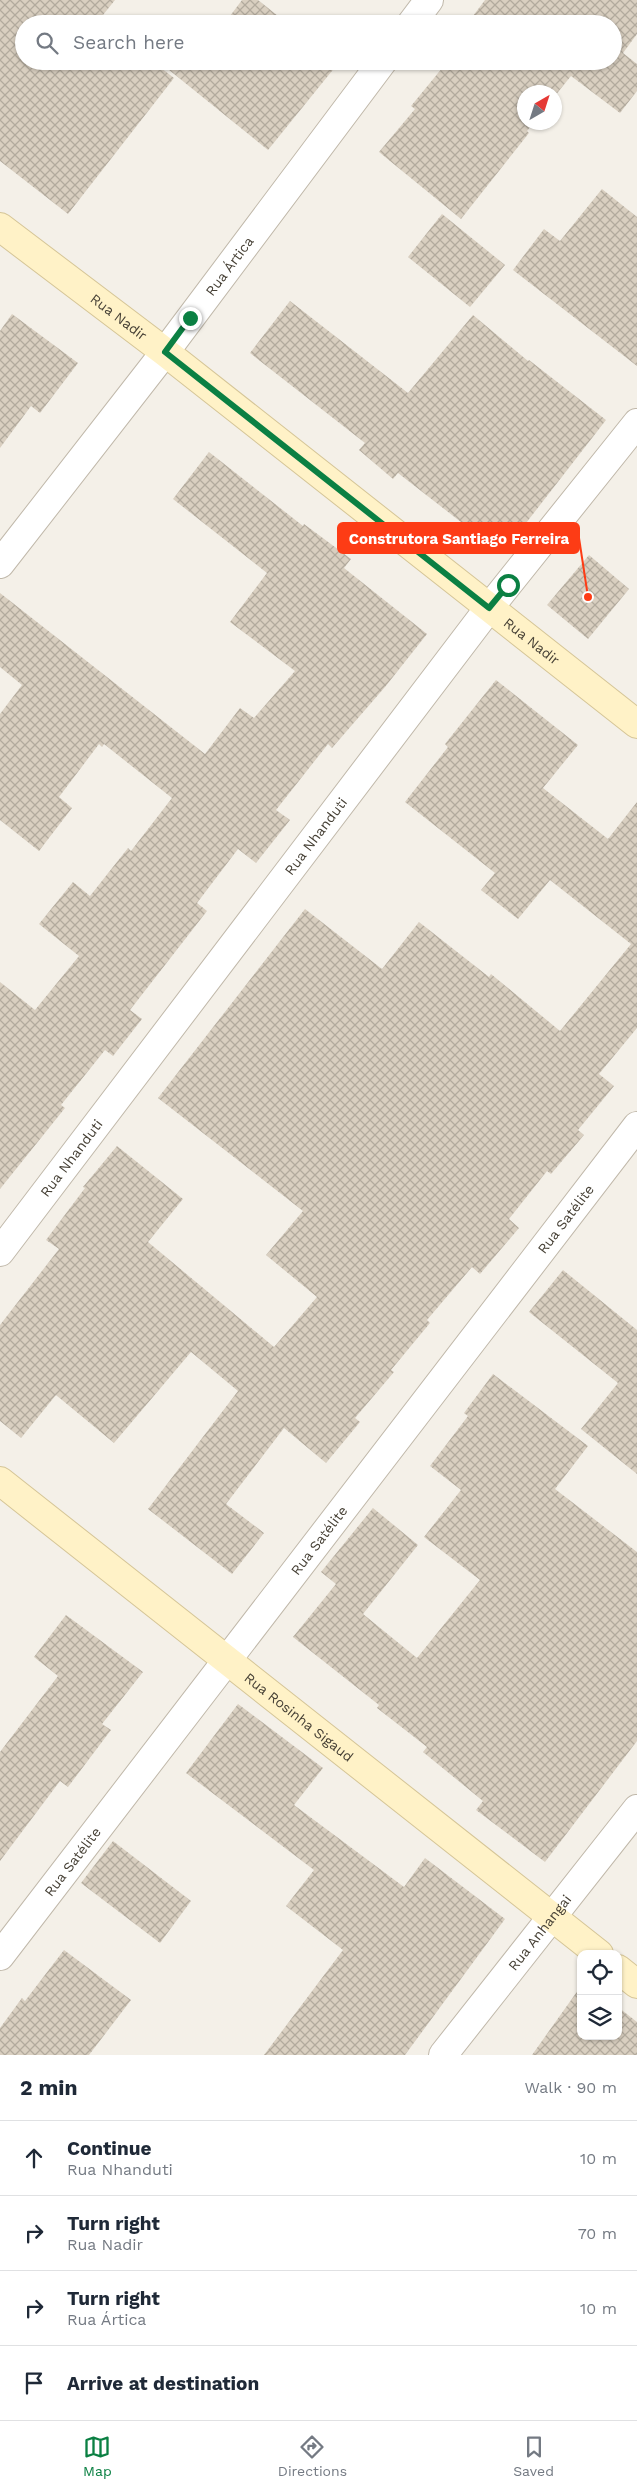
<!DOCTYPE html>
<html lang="en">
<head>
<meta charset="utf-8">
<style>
	body { margin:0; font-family:"Work Sans",sans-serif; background:#f2f2f3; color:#1f2937 }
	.controls { position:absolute; right:15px; bottom:15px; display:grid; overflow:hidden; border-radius:10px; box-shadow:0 1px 4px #0004 }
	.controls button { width:45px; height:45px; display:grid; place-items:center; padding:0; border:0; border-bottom:1px solid #e0e1e3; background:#fff; color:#1f2937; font:25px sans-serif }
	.compass { position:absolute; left:517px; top:85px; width:45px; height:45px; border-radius:50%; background:#fff; box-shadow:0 1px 4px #0004; rotate:39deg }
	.stop { position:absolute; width:15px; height:15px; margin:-11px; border:4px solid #0b8043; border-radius:50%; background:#fff }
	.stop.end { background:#0b8043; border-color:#fff; box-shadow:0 1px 5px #0008 }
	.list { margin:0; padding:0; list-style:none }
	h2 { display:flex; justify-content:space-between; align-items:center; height:65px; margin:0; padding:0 20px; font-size:21px }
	h2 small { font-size:16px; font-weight:400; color:#747a83 }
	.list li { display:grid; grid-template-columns:32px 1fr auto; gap:15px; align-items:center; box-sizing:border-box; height:75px; padding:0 20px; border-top:1px solid #e0e1e3 }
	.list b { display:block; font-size:19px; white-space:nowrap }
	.list p { margin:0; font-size:16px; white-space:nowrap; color:#747a83 }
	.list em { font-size:16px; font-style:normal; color:#747a83 }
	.icon { flex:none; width:28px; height:28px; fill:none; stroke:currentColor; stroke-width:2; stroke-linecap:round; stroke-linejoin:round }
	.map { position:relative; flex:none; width:637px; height:2055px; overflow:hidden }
	.search { position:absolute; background:#fff; box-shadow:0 1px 4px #0004; left:15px; right:15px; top:15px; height:55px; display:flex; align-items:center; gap:12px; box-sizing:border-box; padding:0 18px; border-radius:28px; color:#747a83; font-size:19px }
	.sheet { height:365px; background:#fff }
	nav { display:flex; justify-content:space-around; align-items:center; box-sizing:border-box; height:70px; border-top:1px solid #e0e1e3; background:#fff; font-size:14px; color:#747a83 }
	nav a { display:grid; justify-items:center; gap:2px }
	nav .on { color:#0b8043 }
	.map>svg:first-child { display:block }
	.building { fill:url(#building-cross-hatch) }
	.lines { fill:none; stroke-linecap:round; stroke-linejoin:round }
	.street-casing { stroke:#c0b8aa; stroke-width:30 }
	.secondary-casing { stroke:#d5c597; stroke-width:30 }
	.street { stroke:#fff; stroke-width:28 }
	.secondary { stroke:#fff2c7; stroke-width:28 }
	.route { stroke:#0b8043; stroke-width:6 }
	.labels { text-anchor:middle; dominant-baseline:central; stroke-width:4; stroke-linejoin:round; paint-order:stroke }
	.street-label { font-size:14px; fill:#474136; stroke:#fff }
	.leader { fill:none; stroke:#fd3c15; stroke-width:2 }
	.callout-dot { fill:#fd3c15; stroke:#fff; stroke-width:2 }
	.callout { fill:#fd3c15; stroke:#fd3c15; stroke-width:2 }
	.callout-label { font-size:15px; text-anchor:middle; font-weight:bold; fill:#fff }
</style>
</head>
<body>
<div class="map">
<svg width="637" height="2055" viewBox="0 0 637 2055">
	<defs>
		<pattern id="building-cross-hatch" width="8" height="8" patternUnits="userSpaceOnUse" patternTransform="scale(1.25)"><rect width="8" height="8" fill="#d9cfc0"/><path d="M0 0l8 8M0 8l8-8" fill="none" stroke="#b2aa9d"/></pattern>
	</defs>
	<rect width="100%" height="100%" fill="#f4f0e8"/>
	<g class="building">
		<polygon points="0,0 115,0 99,20 104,24 24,24 24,61 152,61 174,78 68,214 0,161"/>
		<polygon points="242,0 258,0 288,24 224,24"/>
		<polygon points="485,0 637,0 637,34 623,53 637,64 637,91 620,113 571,76 554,97 554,92 524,92 524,122 534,122 527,131 529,133 461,219 379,152 415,109 411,106 448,61 613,61 613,24 467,24"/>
		<polygon points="158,61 340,61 268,150"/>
		<polygon points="602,189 637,217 637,366 513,270 544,229 560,241"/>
		<polygon points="442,214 505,265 470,307 408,257"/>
		<polygon points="290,301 408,393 473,315 528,361 529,360 606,420 502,554 398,473 393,479 359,450 365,443 250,353"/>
		<polygon points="12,314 78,363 40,413 31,406 0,448 0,331"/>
		<polygon points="209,452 303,526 304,524 351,559 344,568 427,634 385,687 332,748 328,744 276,810 290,820 256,863 238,849 197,903 207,911 130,1010 142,1019 113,1056 105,1050 61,1105 65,1108 0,1189 0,982 35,1010 79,956 39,924 73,882 90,896 128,848 131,851 172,798 104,744 102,747 99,744 59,797 72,808 39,851 0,820 0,714 22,685 0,667 0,593 205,754 240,708 254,718 295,671 230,622 267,573 173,499"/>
		<polygon points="589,555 629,589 588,639 547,605"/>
		<polygon points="496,680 578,745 543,788 608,839 637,802 637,1028 599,1074 614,1086 578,1130 584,1135 551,1174 547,1171 509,1219 519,1228 480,1274 472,1267 427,1320 430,1323 391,1370 394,1372 355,1418 360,1422 326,1463 284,1428 226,1504 264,1533 232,1574 148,1509 238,1391 191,1352 114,1443 56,1395 21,1438 0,1421 0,1325 59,1249 46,1240 85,1188 83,1187 117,1146 183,1199 148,1242 274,1347 317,1297 266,1255 303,1211 158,1098 305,909 382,969 419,922 489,977 491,974 560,1031 631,944 550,880 518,919 481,890 495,873 405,802 448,747 445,744"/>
		<polygon points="563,1270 637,1330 637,1474 581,1429 618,1383 529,1312"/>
		<polygon points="493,1374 588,1446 555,1489 637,1552 637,1741 545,1862 476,1810 483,1801 423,1752 427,1747 377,1708 379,1705 293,1637 336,1584 321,1572 373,1508 418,1545 363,1614 417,1658 480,1580 424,1537 461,1490 430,1466 468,1416 464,1413"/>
		<polygon points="66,1615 143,1672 102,1724 111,1730 68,1787 60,1781 0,1861 0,1752 58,1676 34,1657"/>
		<polygon points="238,1704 323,1768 294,1805 404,1887 425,1858 505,1919 405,2055 264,2055 343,1950 286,1906 314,1870 186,1773"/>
		<polygon points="113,1841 191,1901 160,1943 81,1883"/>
		<polygon points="64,1950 131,2000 89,2055 0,2055 0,2028 22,1998 25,2001"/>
		<polygon points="581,1986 581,2036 618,2036 618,2007 637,2022 637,2055 532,2055"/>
	</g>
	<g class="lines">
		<defs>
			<g id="street">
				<polyline points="411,24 429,0"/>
				<path id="s1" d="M0,564L165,352L383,61"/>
				<path id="s2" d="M0,1252L489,608L637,423"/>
				<path id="s3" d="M0,1956L637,1126"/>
				<path id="s4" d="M443,2055L637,1809"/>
			</g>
			<g id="secondary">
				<path id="s5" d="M0,227L165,352L637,724"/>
				<path id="s6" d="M0,1481L599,1954"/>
				<polyline points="618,1969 637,1984"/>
			</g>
		</defs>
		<use href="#street" class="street-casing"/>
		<use href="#secondary" class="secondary-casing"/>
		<use href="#street" class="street"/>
		<use href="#secondary" class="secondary"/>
	</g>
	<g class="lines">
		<polyline class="route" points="190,318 165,352 489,608 508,585"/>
	</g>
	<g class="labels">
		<g class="street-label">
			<text stroke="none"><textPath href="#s1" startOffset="376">Rua Ártica</textPath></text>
			<text stroke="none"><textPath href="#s5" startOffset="149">Rua Nadir</textPath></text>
			<text stroke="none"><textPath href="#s5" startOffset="674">Rua Nadir</textPath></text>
			<text stroke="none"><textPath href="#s2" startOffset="522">Rua Nhanduti</textPath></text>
			<text stroke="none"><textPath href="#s2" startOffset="118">Rua Nhanduti</textPath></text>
			<text stroke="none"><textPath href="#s3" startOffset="929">Rua Satélite</textPath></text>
			<text stroke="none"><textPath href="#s3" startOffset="524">Rua Satélite</textPath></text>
			<text stroke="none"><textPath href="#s6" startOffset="381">Rua Rosinha Sigaud</textPath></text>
			<text stroke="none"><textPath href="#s3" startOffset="119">Rua Satélite</textPath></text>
			<text stroke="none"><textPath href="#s4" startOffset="156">Rua Anhangai</textPath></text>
		</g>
	</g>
	<path class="leader" d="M588 597L579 538"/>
	<circle class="callout-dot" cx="588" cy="597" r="5"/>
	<rect class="callout" x="338" y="523" width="241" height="30" rx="5"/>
	<g class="callout-label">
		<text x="459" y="544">Construtora Santiago Ferreira</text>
	</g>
</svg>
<div class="controls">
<button><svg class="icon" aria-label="locate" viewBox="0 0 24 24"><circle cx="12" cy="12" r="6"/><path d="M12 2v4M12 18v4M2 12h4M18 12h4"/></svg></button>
<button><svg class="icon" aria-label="layers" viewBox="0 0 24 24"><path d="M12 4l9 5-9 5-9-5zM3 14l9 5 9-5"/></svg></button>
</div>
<svg class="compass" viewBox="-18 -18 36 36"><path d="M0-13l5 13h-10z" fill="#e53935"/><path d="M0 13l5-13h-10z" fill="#747a83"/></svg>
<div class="stop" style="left:508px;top:585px"></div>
<div class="stop end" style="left:190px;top:318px"></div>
<div class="search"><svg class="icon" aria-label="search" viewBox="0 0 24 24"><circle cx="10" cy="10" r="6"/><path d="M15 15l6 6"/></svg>Search here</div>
</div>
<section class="sheet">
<h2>2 min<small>Walk · 90 m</small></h2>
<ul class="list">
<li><svg class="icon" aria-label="ahead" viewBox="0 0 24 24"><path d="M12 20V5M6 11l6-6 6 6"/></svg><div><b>Continue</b><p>Rua Nhanduti</p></div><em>10 m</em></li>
<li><svg class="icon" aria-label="right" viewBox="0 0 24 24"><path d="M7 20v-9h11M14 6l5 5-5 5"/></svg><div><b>Turn right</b><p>Rua Nadir</p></div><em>70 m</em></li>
<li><svg class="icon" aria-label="right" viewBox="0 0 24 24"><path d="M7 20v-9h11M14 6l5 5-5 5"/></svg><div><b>Turn right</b><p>Rua Ártica</p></div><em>10 m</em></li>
<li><svg class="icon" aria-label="arrive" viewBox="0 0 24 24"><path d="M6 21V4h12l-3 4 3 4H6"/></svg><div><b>Arrive at destination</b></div></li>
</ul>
</section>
<nav>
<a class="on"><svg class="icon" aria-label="map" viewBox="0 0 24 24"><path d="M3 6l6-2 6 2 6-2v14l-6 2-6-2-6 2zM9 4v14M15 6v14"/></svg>Map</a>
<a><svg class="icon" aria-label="directions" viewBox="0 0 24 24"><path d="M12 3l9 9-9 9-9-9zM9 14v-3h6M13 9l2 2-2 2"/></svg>Directions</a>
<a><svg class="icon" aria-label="saved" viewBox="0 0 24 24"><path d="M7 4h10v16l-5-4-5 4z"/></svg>Saved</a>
</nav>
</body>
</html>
